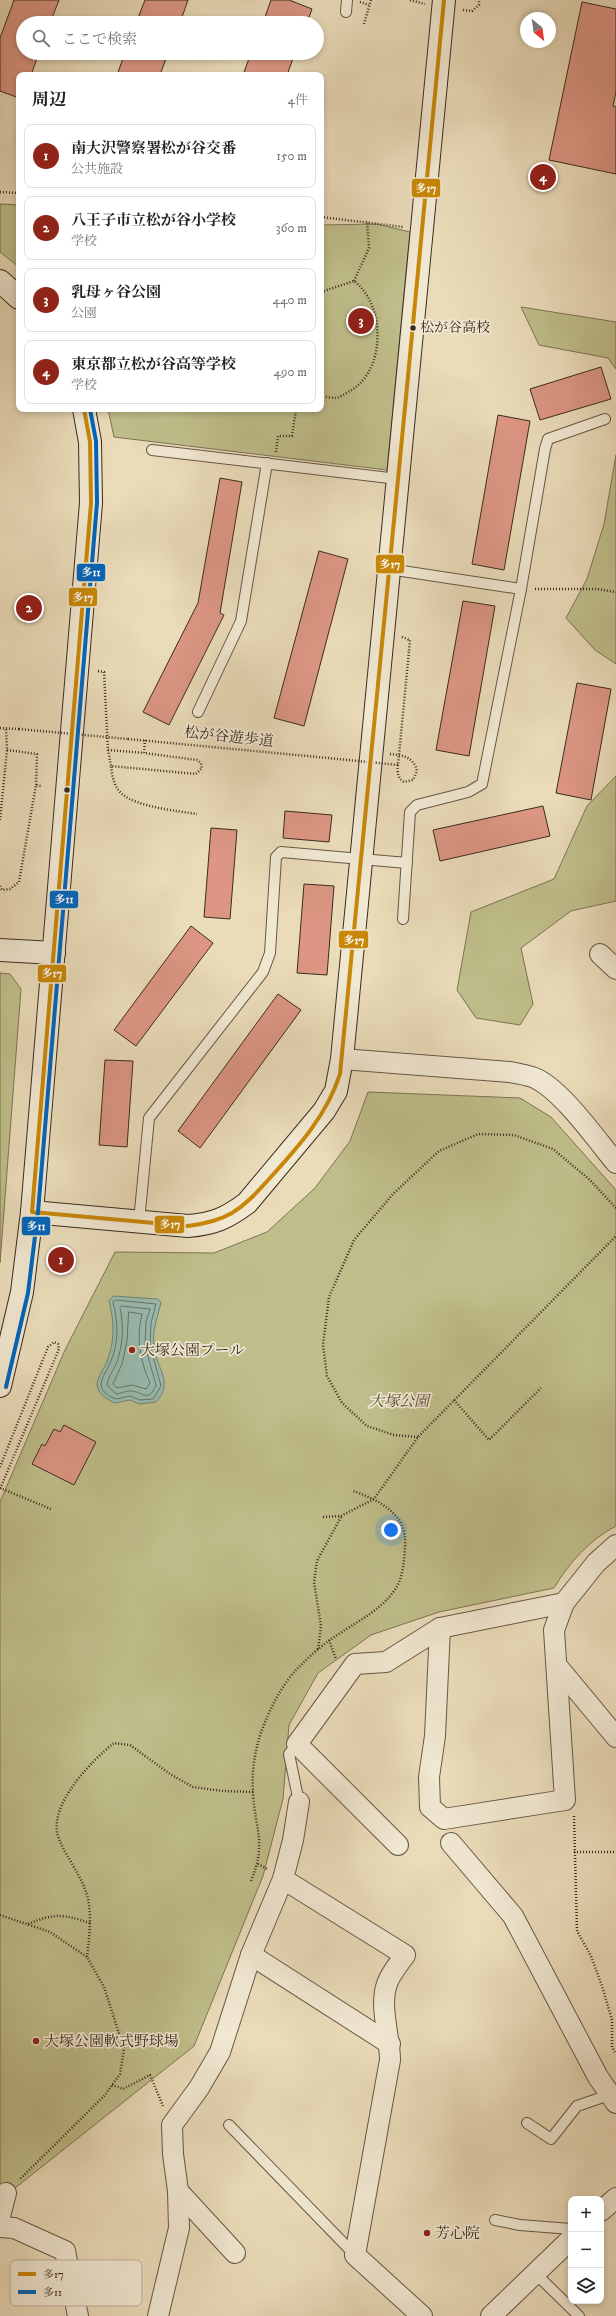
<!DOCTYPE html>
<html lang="ja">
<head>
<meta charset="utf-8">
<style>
	body { margin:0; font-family:"IM FELL DW Pica","Noto Serif JP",serif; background:#f2f2f2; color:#222 }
	.controls { position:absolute; right:12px; bottom:12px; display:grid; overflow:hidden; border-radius:8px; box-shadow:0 2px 6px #0003 }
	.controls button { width:36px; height:36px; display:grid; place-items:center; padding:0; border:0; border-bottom:1px solid #e0e0e0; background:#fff; color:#222; font:20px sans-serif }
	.compass { position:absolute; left:520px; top:12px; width:36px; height:36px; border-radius:50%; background:#fff; box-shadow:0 2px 6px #0003; rotate:151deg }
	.you { position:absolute; left:391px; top:1530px; width:14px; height:14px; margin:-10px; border:3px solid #fff; border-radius:50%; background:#1a73e8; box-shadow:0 0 0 6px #1a73e833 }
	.badge { display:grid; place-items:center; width:26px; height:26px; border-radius:50%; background:#8f2418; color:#fff; font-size:13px; font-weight:700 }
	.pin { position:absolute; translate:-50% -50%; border:2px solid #fff; box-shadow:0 1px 4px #0006 }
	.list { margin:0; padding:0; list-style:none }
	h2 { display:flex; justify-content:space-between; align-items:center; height:52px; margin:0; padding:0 16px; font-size:17px }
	h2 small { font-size:13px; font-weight:400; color:#767676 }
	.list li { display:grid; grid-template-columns:26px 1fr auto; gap:12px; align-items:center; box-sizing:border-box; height:64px; margin:0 8px 8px; padding:0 8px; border:1px solid #e0e0e0; border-radius:8px }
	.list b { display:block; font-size:15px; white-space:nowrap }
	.list p { margin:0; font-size:13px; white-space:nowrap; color:#767676 }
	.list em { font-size:13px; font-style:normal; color:#767676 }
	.icon { flex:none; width:22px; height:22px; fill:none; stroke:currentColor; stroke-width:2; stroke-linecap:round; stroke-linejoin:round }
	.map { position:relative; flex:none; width:616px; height:2316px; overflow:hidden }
	.search { position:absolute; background:#fff; box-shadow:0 2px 6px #0003; left:16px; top:16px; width:308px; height:44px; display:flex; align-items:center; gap:10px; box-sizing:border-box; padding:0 14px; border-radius:22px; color:#767676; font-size:15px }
	.panel { position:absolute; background:#fff; box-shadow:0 2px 6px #0003; left:16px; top:72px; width:308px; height:340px; border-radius:8px }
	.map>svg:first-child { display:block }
	.green { fill:#bfbe8a; stroke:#7c7455 }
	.water { fill:#98bbaf; stroke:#728176 }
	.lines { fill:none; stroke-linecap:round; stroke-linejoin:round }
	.shore { stroke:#697368; stroke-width:1 }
	.building { fill:#dc9683; stroke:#3a2b20 }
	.lane-casing { stroke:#665746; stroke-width:12 }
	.street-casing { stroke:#665746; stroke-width:22 }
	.secondary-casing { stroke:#3a2b20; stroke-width:24 }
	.path { stroke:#3a2b20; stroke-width:2.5; stroke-dasharray:1 2; stroke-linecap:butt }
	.lane { stroke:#f1e8d2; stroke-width:10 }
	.street { stroke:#f1e8d2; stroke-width:20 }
	.secondary { stroke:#f1e8d2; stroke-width:22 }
	.path-bridge { stroke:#3a2b20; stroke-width:2.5; stroke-dasharray:1 2; stroke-linecap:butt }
	.bus-1-casing { stroke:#f1e8d2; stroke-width:7 }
	.bus-2-casing { stroke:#f1e8d2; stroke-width:7 }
	.bus-1 { stroke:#c88708; stroke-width:4 }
	.bus-2 { stroke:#0065bd; stroke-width:4 }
	.bus-dot { fill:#3a2b20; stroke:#f1e8d2; stroke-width:1.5 }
	.poi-dot { fill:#8f2418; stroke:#f1e8d2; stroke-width:1.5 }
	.labels { text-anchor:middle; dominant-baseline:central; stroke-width:3.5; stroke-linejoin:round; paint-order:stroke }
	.bus-label { font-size:14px; fill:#3a2b20; stroke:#f1e8d2; text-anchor:start }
	.street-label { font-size:15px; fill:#3a2b20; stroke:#f1e8d2 }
	.poi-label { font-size:15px; fill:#3a2b20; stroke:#f1e8d2; text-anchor:start }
	.park-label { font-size:15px; font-style:italic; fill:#554835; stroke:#f1e8d2 }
	.key { fill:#f1e8d2; stroke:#baaf9d; stroke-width:1 }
	.key-label { font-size:11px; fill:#3a2b20 }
	.line-badge { stroke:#f1e8d2; stroke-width:1.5 }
	.badge-label { font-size:11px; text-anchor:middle; font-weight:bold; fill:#fff }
</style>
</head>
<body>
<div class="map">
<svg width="616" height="2316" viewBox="0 0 616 2316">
	<rect width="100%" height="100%" fill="#eadbb9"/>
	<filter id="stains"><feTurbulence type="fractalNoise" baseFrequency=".005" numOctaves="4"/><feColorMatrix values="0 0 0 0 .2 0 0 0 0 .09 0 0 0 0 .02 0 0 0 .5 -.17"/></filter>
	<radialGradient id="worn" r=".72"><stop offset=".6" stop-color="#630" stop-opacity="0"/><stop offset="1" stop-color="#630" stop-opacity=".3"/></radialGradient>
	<g class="green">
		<polygon points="0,204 19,205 19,267 0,252"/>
		<polygon points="377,224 410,232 387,470 114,437 108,409 321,409 321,225"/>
		<polygon points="521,307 616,322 616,369 608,358 539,345"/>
		<polygon points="616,455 616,664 595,650 566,618 587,579 604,524"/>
		<polygon points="616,776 616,901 571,911 521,948 533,1004 520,1025 476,1018 457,990 471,912 554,879 587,806"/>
		<polygon points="0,973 10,974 21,989 0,1263"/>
		<path d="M368,1092L520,1098L551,1117L616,1190V1526C589,1540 569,1563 554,1588L439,1612L371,1635L318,1673L289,1725L283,1799L263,1876L194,2046L0,2200V1502L65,1350L115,1252L214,1253L267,1232L315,1188L350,1141Z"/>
	</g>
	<path class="water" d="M113,1296L157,1299L161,1302C158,1317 152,1329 154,1345C155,1368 175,1381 156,1402L139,1404L130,1400L115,1403C108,1400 97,1394 97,1384C98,1375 105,1368 108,1359C115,1339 114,1320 109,1301Z"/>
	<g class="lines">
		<g class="shore">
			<path d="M116,1300L156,1304L151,1323L150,1345L161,1386L153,1399L140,1400L130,1396L116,1399C110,1397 101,1392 101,1384C102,1376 108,1369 111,1361C119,1342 118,1322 113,1302Z"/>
			<path d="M122,1306L150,1309L146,1322L145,1346L156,1385C148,1405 142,1390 129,1391C125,1391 121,1394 116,1394L107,1385C108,1376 114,1370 117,1362C123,1344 124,1326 120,1308Z"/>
			<path d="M129,1312L142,1314C136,1339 140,1360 150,1383L146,1389L132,1385L117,1388L113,1384L122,1364L127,1341Z"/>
		</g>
	</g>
	<g class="building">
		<polygon points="14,0 59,0 50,23 23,23 23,53 39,53 31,75 19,75 19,98 0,91 0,38"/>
		<polygon points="145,0 188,0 180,23 136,23"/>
		<polygon points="271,0 289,0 312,9 307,23 263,23"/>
		<polygon points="582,2 616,9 616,92 613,106 616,107 616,174 549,160"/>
		<polygon points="125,53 168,53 160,75 117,75"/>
		<polygon points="251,53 295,53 287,75 243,75"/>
		<polygon points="601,367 611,399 540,420 530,389"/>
		<polygon points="498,415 530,421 504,570 472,564"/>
		<polygon points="220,478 242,482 220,613 224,615 169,725 143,712 198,603"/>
		<polygon points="319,551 348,559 304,726 274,718"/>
		<polygon points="463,601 495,606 469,756 436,750"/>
		<polygon points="577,683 611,689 591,800 556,793"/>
		<polygon points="543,806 550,836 440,861 433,830"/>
		<polygon points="285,811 332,815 329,842 283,838"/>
		<polygon points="211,828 237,830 230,919 204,917"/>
		<polygon points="304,884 334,886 327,975 297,973"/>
		<polygon points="191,926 213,943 136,1046 114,1030"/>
		<polygon points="278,994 301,1010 200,1148 178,1131"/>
		<polygon points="105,1060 133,1061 127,1147 99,1145"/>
		<polygon points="64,1425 96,1442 74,1485 32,1464 42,1444 45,1446 54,1429 60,1432"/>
	</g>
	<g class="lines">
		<defs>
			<g id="lane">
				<polyline points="346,12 347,0"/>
				<polyline points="152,450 398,479"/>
				<polyline points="389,569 521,589"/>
				<polyline points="198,712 241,621 267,463"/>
				<polyline points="403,919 410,812 417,805 468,792 482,784 521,589 545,449 548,439 605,419"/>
				<polyline points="139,1221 149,1118 263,972 270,953 276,857 281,852 407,863"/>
				<polyline points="297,1744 289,1754 299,1802"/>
				<polyline points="527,2123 551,2139 577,2106 609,2095"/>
				<polyline points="229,2125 355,2255"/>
				<polyline points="495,2220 520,2225 571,2229"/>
				<polyline points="536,2274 579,2316"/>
			</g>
			<g id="street">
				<polyline points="600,954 616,969"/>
				<path d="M342,1059L510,1072C519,1074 530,1075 537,1079C564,1093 596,1139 616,1163"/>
				<polyline points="440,1628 435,1736 429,1777 430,1807 444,1819 565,1800 554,1630 564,1603 596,1563 616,1545"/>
				<polyline points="557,1666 616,1737"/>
				<polyline points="451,1843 513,1916 598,2077 616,2103"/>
				<polyline points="398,1845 297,1744 355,1664 386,1662 440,1628 564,1603"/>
				<path d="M283,1879L405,1955C399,1964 390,1974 387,1984C379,2006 390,2037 390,2060L355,2255L422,2316"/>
				<polyline points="251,1955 390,2044"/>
				<polyline points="178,2191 235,2253"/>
				<polyline points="601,2211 616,2198"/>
				<polyline points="0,2216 6,2193"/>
				<polyline points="0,2227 14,2228 65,2251 78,2316"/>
				<polyline points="158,2316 179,2228 178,2191 173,2154 172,2125 199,2088 220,2052 251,1955 283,1879 293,1840 299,1802"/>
				<polyline points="491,2316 571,2239"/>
			</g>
			<g id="secondary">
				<polyline points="0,281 19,298"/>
				<polyline points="0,950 54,953"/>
				<path d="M32,1212L188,1226C214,1224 227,1218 247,1203L324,1111L336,1091L342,1059L444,0"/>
				<polyline points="0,1386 22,1292 32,1212 91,503 90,442 84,409"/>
			</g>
		</defs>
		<use href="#lane" class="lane-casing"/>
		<use href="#street" class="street-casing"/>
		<use href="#secondary" class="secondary-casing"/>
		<g class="path">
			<polyline points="410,0 425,4"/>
			<polyline points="360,2 369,5"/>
			<polyline points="463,10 472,11 479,5 479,0"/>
			<polyline points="364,24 371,0"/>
			<polyline points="0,192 19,193"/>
			<polyline points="321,217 403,227"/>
			<polyline points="354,281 369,248 367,221"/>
			<path d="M321,292L354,281C386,305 386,371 350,391C346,393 341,397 336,398C332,398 326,397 321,396"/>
			<polyline points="276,452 278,436 292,436 296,409"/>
			<polyline points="535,589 597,589 616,592"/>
			<polyline points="402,637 410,640 409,651"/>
			<polyline points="98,671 104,672 108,750 111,766"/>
			<polyline points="0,728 19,729"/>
			<polyline points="128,739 328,758"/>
			<path d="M145,740L144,753L197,760L201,763L202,768L196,774L111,766C112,776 114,787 122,794C137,807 178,811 197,814"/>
			<polyline points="7,750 37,754 36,785"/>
			<polyline points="108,750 144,753"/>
			<path d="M390,754C402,755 414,757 417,771L413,780L404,782C398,778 397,773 398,765"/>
			<polyline points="0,820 7,750 6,729"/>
			<polyline points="0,886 2,890 10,889 19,882 36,785 41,786"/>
			<polyline points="454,1400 489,1440 541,1388"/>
			<polyline points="418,1437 394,1435 367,1426 342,1403 327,1376 323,1345 329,1297 354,1240 393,1194 439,1151 478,1134 514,1135 553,1149 590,1180 616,1208"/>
			<polyline points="0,1467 48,1347 54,1342 58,1344 59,1349 0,1489"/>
			<polyline points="323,1517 341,1516 374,1499 418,1437 616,1236"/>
			<polyline points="329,1640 336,1659"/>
			<polyline points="318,1649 321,1626 314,1582 317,1561 341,1517"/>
			<polyline points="574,1816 577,1931 591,1956 602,1986 612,2020 612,2047 616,2054"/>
			<polyline points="574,1852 616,1852"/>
			<polyline points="258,1864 267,1869"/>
			<path d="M251,1881C267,1843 255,1830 253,1793C251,1769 256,1744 265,1722C272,1705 283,1684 296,1670C306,1660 318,1648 330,1640C352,1624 378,1613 394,1591C403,1579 404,1562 405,1547C408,1514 379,1500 353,1491"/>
			<polyline points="0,1915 50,1932 87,1957 104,1987 124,2049 120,2074 105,2095 19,2180"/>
			<path d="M28,1924C55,1913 62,1914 90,1923"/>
			<path d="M87,1957C89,1938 92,1919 88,1899C83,1877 67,1859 59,1839C46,1807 91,1761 114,1743L130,1745L170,1774L193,1787L223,1791L253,1792"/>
			<polyline points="112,2085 123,2089 150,2075 163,2106"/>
		</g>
		<use href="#lane" class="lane"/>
		<use href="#street" class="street"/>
		<use href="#secondary" class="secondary"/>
		<g class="path-bridge">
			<polyline points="19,729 128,739"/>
			<polyline points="328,758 398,765 409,651"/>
			<polyline points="0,1488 51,1509"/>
		</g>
		<defs>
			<path id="bus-1" d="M84,409L90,442L91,503L32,1212L188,1226C204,1224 218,1221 232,1213C247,1204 258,1191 270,1178C299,1146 327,1115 340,1074C377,716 409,358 444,0"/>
			<polyline id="bus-2" points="6,1387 28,1293 38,1212 97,503 96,441 90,409"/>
		</defs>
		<use href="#bus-1" class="bus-1-casing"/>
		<use href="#bus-2" class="bus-2-casing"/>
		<use href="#bus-1" class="bus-1"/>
		<use href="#bus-2" class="bus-2"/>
	</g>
	<g class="bus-dot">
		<circle cx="413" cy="328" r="3.5"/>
		<circle cx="67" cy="790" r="3.5"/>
	</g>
	<g class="poi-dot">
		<circle cx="132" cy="1350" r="4"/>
		<circle cx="36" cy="2041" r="4"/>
		<circle cx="427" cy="2233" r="4"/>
	</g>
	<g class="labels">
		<g class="bus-label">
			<text x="420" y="328">松が谷高校</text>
		</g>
		<g class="street-label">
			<text transform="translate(229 737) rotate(6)">松が谷遊歩道</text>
		</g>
		<g class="poi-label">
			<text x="140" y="1350">大塚公園プール</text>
			<text x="44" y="2041">大塚公園軟式野球場</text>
			<text x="435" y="2233">芳心院</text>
		</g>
		<g class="park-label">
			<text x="399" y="1401">大塚公園</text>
		</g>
	</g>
	<rect x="10" y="2260" width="132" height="46" rx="6" class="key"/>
	<rect x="18" y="2272" width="18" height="4" fill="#c88708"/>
	<rect x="18" y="2290" width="18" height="4" fill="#0065bd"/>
	<g class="key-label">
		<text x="43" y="2278">多17</text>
		<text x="43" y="2296">多11</text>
	</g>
	<g class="line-badge">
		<rect x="411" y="178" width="30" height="20" rx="4" fill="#c88708"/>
		<rect x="375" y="554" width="30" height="20" rx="4" fill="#c88708"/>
		<rect x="76" y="563" width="30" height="19" rx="4" fill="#0065bd"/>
		<rect x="68" y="587" width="30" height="20" rx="4" fill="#c88708"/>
		<rect x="49" y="890" width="30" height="19" rx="4" fill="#0065bd"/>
		<rect x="338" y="930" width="31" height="19" rx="4" fill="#c88708"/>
		<rect x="37" y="964" width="30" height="19" rx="4" fill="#c88708"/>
		<rect x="154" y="1215" width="31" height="19" rx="4" fill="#c88708"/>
		<rect x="21" y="1216" width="30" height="20" rx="4" fill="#0065bd"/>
	</g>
	<g class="badge-label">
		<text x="426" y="192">多17</text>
		<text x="390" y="568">多17</text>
		<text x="91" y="576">多11</text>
		<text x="83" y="601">多17</text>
		<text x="64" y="903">多11</text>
		<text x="354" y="944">多17</text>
		<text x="52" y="977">多17</text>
		<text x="170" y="1228">多17</text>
		<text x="36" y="1230">多11</text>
	</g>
	<rect width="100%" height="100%" filter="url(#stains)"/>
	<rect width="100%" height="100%" fill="url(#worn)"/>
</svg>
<div class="controls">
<button>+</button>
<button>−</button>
<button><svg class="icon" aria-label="layers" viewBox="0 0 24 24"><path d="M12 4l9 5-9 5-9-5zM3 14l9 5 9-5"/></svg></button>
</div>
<svg class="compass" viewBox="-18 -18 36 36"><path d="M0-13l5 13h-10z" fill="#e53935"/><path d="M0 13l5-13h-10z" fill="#767676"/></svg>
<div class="you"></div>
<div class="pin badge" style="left:61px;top:1260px">1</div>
<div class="pin badge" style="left:29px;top:608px">2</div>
<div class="pin badge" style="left:361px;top:321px">3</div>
<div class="pin badge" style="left:543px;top:177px">4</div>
<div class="search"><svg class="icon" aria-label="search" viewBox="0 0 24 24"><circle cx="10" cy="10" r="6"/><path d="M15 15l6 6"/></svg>ここで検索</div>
<section class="panel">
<h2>周辺<small>4件</small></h2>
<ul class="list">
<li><span class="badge">1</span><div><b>南大沢警察署松が谷交番</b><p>公共施設</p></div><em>150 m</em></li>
<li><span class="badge">2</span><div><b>八王子市立松が谷小学校</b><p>学校</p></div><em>360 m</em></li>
<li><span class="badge">3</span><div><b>乳母ヶ谷公園</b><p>公園</p></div><em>440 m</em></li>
<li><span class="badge">4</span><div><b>東京都立松が谷高等学校</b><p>学校</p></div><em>490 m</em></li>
</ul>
</section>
</div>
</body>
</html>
